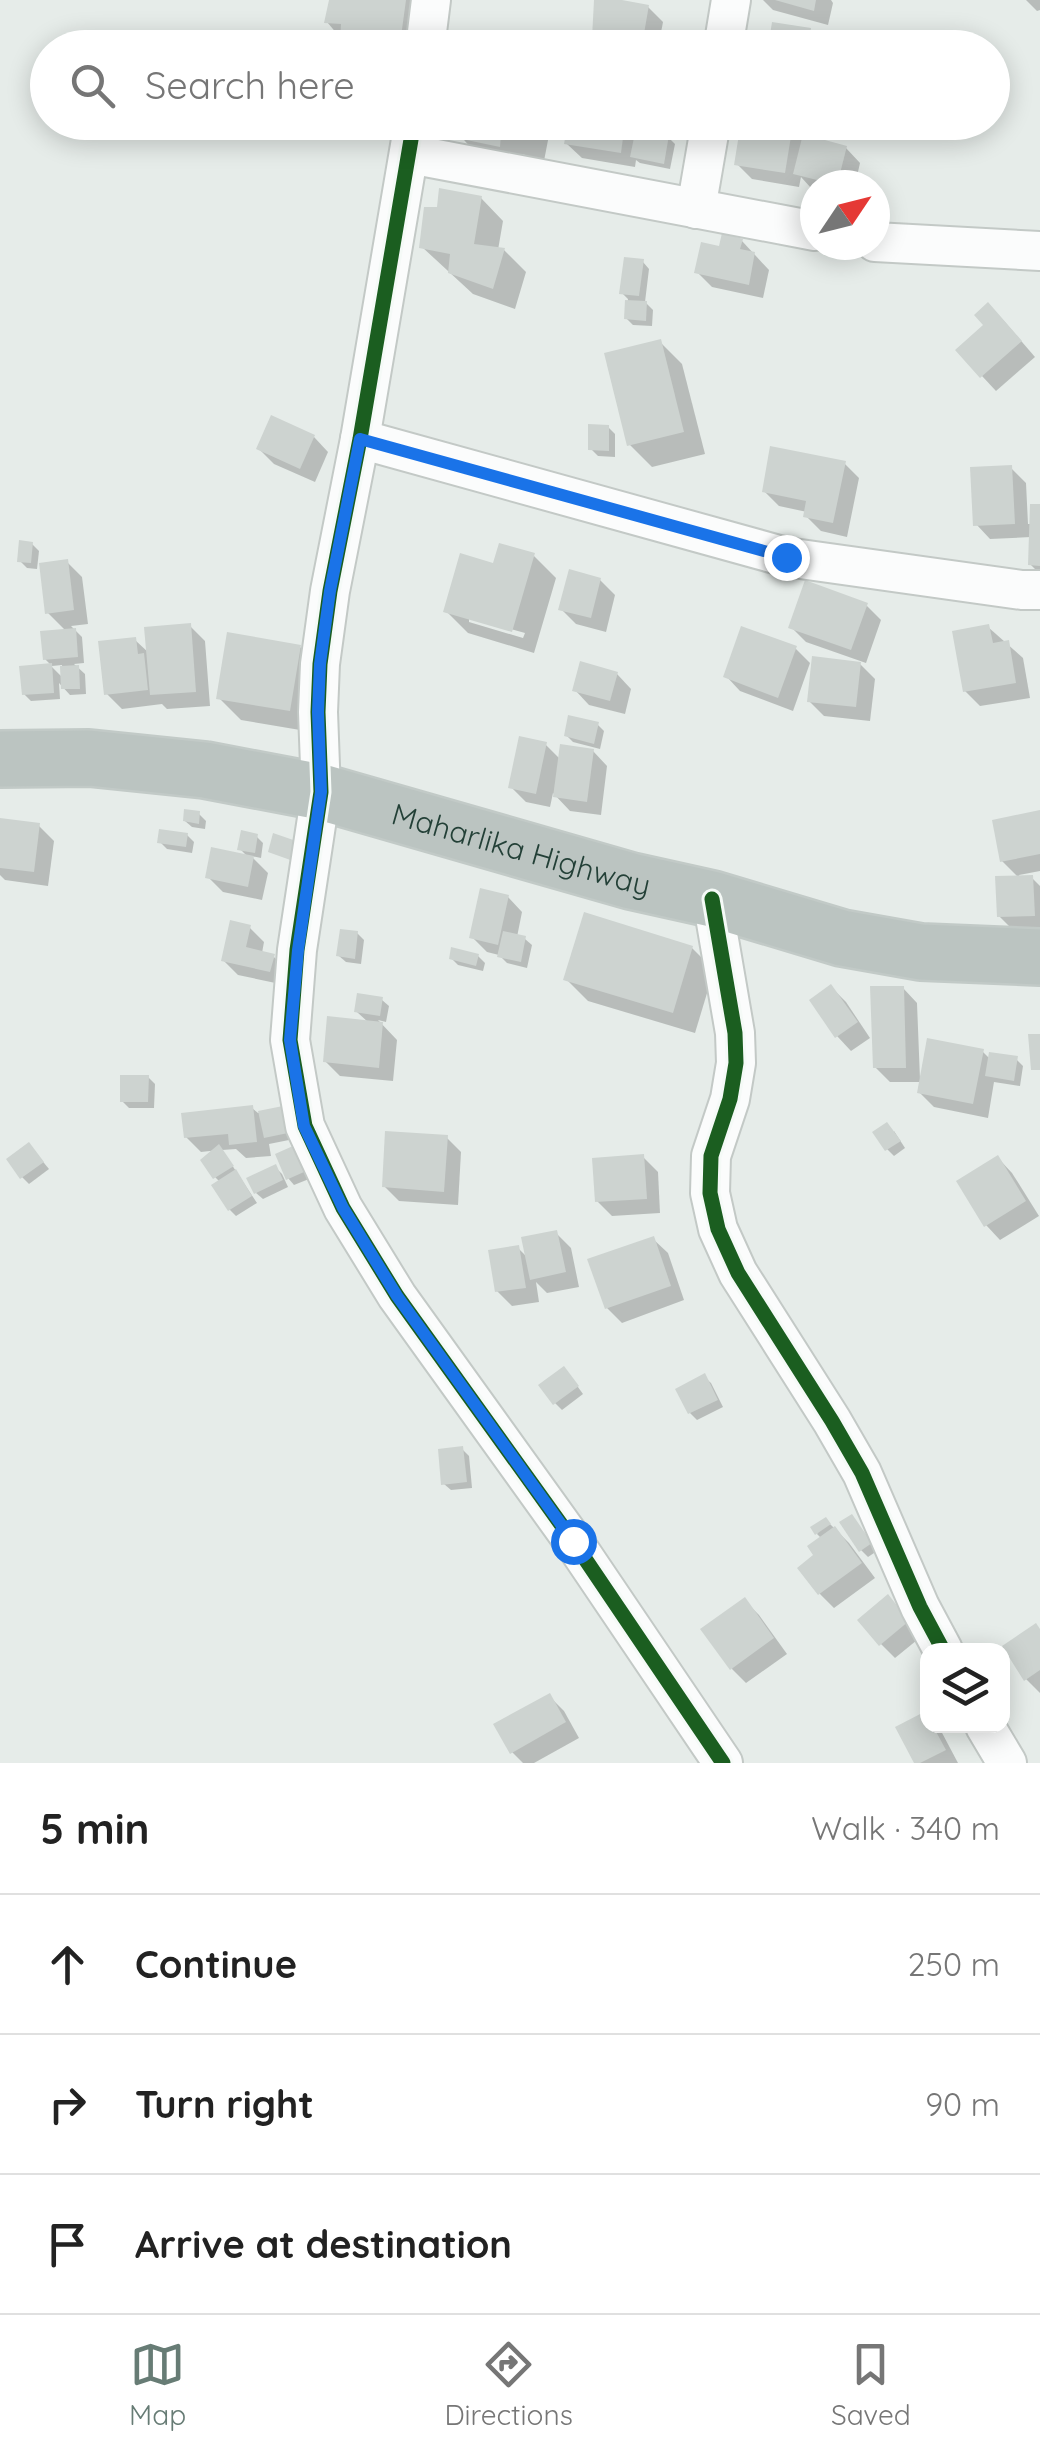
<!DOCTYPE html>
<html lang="en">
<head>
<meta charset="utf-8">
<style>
	body { margin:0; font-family:Quicksand,sans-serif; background:#f2f2f2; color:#222 }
	.controls { position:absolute; right:30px; bottom:30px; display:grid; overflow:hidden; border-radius:20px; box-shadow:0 5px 25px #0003 }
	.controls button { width:90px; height:90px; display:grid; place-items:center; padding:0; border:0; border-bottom:2px solid #e0e0e0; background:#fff; color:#222; font:50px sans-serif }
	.compass { position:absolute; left:800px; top:170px; width:90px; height:90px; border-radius:50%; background:#fff; box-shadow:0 5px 25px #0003; rotate:55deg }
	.stop { position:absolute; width:30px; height:30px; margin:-22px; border:8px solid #1a73e8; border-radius:50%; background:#fff }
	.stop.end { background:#1a73e8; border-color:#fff; box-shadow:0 2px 10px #0008 }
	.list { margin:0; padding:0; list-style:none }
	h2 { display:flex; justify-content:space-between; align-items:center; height:130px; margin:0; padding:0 40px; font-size:42px }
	h2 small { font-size:32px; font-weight:400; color:#767676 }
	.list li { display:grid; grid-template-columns:65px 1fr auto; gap:30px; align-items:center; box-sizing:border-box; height:140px; padding:0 40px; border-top:2px solid #e0e0e0 }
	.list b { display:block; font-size:38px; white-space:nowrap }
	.list em { font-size:32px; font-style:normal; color:#767676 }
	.icon { flex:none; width:55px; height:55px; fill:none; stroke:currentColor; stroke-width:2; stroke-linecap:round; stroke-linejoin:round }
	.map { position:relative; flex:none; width:1040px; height:1763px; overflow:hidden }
	.search { position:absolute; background:#fff; box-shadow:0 5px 25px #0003; left:30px; right:30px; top:30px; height:110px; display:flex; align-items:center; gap:25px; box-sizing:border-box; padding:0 35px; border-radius:55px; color:#767676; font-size:38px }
	.sheet { height:550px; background:#fff }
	nav { display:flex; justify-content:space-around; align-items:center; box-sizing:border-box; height:140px; border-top:2px solid #e0e0e0; background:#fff; font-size:28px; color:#767676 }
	nav a { display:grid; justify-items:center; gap:5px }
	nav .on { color:#677c75 }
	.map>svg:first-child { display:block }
	.shadow { fill:#0003; fill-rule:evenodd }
	.building { fill:#cdd3d0 }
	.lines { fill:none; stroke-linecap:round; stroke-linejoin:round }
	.minor-casing { stroke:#c3c9c6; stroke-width:42 }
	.highway-casing { stroke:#c2cac7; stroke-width:60 }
	.minor { stroke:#fbfcfc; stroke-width:38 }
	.highway { stroke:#bbc4c1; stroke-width:55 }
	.cycleway-casing { stroke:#f5faf7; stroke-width:21 }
	.cycleway { stroke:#1b5e20; stroke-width:15 }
	.route { stroke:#1a73e8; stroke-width:12 }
	.labels { text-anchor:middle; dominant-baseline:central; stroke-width:8; stroke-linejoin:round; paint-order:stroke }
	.street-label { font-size:30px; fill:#234037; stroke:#f5faf7 }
</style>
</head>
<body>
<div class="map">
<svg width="1040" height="1763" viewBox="0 0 1040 1763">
	<rect width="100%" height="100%" fill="#e6ece9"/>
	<g class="shadow">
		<polygon points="331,0 415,0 424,48 349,48 327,22"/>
		<polygon points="597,0 648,7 663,22 658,48 605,48 594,37"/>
		<polygon points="763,0 831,0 833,3 828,25 773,10"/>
		<polygon points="1026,0 1040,0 1040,10 1037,11"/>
		<polygon points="810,31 824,48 770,48"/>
		<polygon points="688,36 700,48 664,48"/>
		<polygon points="448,122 537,122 549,135 544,161 522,154 521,167 481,159"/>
		<polygon points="571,122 641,122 640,132 668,137 675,144 670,169 640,163 636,160 635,167 582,158 567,144"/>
		<polygon points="649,122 666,122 664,128"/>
		<polygon points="744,122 770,122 792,126 803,137 846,148 860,163 855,185 815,185 815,189 811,188 801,177 799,187 752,179 737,164"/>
		<polygon points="481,198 503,221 498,250 504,250 526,272 515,309 473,294 422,247"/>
		<polygon points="742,241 769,270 763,298 712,287 697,272 721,249"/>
		<polygon points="643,262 649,269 645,302 653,310 652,326 633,325 626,318 628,299 622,293"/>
		<polygon points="1003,320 1035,357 996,391 982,376"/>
		<polygon points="660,342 682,364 705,454 652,467 629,444"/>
		<polygon points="608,427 615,434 615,457 598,456 591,449"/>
		<polygon points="314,437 328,452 315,482 274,464 259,449"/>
		<polygon points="844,463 859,478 847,537 821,531 806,516 807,512 779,506 764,491"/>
		<polygon points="1011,468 1026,483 1028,524 1032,524 1040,507 1040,574 1030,564 1031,537 990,539 976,524"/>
		<polygon points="32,544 39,551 37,569 27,568 20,561"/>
		<path d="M534,556L556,578L534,653L468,633L446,611L495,566ZM469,617L525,633L523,638L469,622Z"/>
		<polygon points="67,562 82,577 88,624 71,626 82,637 84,663 74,664 85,674 86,694 70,695 59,683 60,699 31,701 24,694 51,666 63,678 62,665 52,666 45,659 66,631 47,612"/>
		<polygon points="600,580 615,595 606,632 576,624 561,609"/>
		<polygon points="866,605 881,620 866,663 806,642 791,627"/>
		<polygon points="190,626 205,641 210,706 167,709 162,704 122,709 107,694 135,640 149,653"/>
		<polygon points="988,627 1023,658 1030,698 980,706 965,691"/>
		<polygon points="300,647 322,669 312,732 241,720 219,698"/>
		<polygon points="795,648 810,663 793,711 740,691 726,676"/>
		<polygon points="860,664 875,679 870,721 824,716 809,701"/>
		<polygon points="617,674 631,689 625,714 589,705 575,690"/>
		<polygon points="597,724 604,731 600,749 573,742 566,735"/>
		<polygon points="545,744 560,759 593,751 607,766 601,815 570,811 553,793 550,807 526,802 511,787"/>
		<polygon points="1040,813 1040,871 1019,875 1020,878 1032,878 1040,886 1040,930 1014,931 999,916 1019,878 1002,861"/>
		<polygon points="199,814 206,821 205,829 192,827 185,821"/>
		<polygon points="0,821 39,826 54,841 48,886 5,880 0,875"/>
		<polygon points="187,835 194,842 192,853 167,849 160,842"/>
		<polygon points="256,836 263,843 261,858 251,856 268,873 262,900 223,892 208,877 248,857 240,849"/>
		<polygon points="508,897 522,912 517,937 525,939 532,945 527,968 507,963 499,955 487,952 472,937"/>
		<polygon points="250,928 264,942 262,953 273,956 288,971 285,985 238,975 223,960"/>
		<polygon points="357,933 364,940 361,964 346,962 339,956"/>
		<polygon points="692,948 714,970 695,1033 588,1001 566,979"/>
		<polygon points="478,956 485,963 483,971 458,965 451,958"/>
		<polygon points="831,987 846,1002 870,1038 851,1051 837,1036"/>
		<polygon points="903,988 917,1003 920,1079 982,1051 990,1059 1016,1059 1023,1066 1020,1086 994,1082 988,1118 934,1107 919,1092 921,1082 890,1082 875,1067"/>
		<polygon points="382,1000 389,1006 386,1022 378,1020 397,1040 393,1081 340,1076 325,1061 369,1023 357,1012"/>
		<polygon points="148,1077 155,1084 154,1108 129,1108 122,1101"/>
		<polygon points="252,1108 258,1113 282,1109 294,1139 269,1144 271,1156 246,1158 236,1149 222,1150 257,1203 236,1216 230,1210 220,1182 215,1177 219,1150 201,1152 186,1137"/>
		<polygon points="894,1131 905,1148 894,1156 887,1149"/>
		<polygon points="446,1137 461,1152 458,1205 399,1201 384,1186"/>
		<polygon points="292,1149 299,1156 309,1179 294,1185 288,1178"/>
		<polygon points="35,1152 49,1169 29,1184 22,1177"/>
		<polygon points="643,1157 658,1172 660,1213 612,1216 597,1201"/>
		<polygon points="998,1158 1012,1173 1039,1216 1000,1240 986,1225"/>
		<polygon points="275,1167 282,1174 288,1187 263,1199 256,1193"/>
		<polygon points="556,1233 571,1248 579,1287 547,1293 536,1282 539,1302 512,1306 497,1291 518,1248 528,1258"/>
		<polygon points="653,1239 668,1253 684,1300 622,1323 607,1308"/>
		<polygon points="570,1376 583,1394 562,1410 555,1403"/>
		<polygon points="704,1377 711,1383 723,1407 697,1420 690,1413"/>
		<polygon points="462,1449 469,1456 472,1488 451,1490 444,1484"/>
		<polygon points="852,1517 877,1551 868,1557 861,1550"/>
		<polygon points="826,1520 849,1543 875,1578 834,1608 820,1594 817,1555 821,1538 817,1534"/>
		<polygon points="888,1598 922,1636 895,1658 881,1644"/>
		<polygon points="744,1600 759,1615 787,1654 746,1683 732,1669"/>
		<polygon points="1040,1630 1040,1693 1026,1679"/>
		<polygon points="549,1696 564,1711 579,1738 534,1763 523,1763 512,1752"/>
		<polygon points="925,1715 928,1717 928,1726 936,1726 940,1729 958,1763 917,1763"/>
	</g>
	<g class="building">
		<polygon points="329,0 406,0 400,44 377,36 379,48 363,48 340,42 341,24 324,23"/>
		<polygon points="594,0 622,0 649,5 642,45 592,38"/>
		<polygon points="775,0 816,0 814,11"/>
		<polygon points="772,22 811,28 808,48 768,48"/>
		<polygon points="670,32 689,33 686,43 699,48 658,48 667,43"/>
		<polygon points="446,122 526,122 522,140 501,134 500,147 457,138 458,127"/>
		<polygon points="568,122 625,122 621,153 564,144"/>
		<polygon points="741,122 793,124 785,173 734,165"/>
		<polygon points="636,128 669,135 664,164 630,157"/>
		<polygon points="803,134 847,146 837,185 793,174"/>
		<polygon points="439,188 482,196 474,244 505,248 493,289 448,273 450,254 419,248 424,207 437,207"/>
		<polygon points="722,233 743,239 740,249 755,252 749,285 694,273 701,242 719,246"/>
		<polygon points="624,257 644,259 639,296 619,294"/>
		<polygon points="625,300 647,301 646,321 624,319"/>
		<polygon points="988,302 1022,341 980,378 955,350 983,325 974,315"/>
		<polygon points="661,339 684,432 627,446 604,353"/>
		<polygon points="271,415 315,435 300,469 256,449"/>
		<polygon points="588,424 609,425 609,451 588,450"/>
		<polygon points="770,446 846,461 833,523 803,517 806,501 762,492"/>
		<polygon points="1012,465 1015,524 973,526 970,467"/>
		<polygon points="1030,504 1040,504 1040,566 1028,565"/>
		<polygon points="19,540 33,542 31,563 17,562"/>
		<polygon points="499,543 535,553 512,632 443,612 460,553 493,563"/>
		<polygon points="68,559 74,610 45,614 39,563"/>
		<polygon points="569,569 601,578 591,618 558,610"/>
		<polygon points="805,580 868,603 851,650 788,628"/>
		<polygon points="191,623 196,692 150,695 144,627"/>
		<polygon points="989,624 993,643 1009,640 1016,683 963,692 952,631"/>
		<polygon points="741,626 797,646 778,698 723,677"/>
		<polygon points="76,628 78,657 43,660 40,631"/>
		<polygon points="227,632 301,645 290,711 216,699"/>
		<polygon points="136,637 138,654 144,653 148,690 104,695 98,641"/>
		<polygon points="812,656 861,662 856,707 807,702"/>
		<polygon points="580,661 618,672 610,701 572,691"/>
		<polygon points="52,663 54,693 22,695 19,666"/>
		<polygon points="79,665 80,689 61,689 60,666"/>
		<polygon points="568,715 599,722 594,744 564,736"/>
		<polygon points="519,736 547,742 536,794 508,788"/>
		<polygon points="560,744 594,749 587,802 553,797"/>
		<polygon points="184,809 200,811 199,824 183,821"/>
		<polygon points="1040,810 1040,854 1000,862 992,820"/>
		<polygon points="0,818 40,823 34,872 0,868"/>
		<polygon points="159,829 188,833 186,847 157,843"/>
		<polygon points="241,830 258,834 255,853 237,850"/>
		<polygon points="273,833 302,843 296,862 268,852"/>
		<polygon points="211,847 254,856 248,887 205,878"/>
		<polygon points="1033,875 1035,916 997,917 995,876"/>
		<polygon points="480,888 509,895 498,945 469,938"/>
		<polygon points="584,912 693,946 673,1013 563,980"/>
		<polygon points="230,920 251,925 246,947 275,954 270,972 221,961"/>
		<polygon points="340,929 358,931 355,959 336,956"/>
		<polygon points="503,931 526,936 521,962 497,957"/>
		<polygon points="451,947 479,954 476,966 449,959"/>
		<polygon points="831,984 858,1022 835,1038 809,1000"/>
		<polygon points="870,986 904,986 906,1068 873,1068"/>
		<polygon points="357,993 383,997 380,1016 354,1012"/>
		<polygon points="327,1016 383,1022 379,1068 323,1062"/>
		<polygon points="1028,1034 1040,1034 1040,1070 1031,1070"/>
		<polygon points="927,1038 984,1049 973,1104 917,1093"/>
		<polygon points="989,1052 1018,1056 1014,1081 985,1076"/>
		<polygon points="120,1075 149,1075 148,1102 120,1102"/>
		<polygon points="253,1105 257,1142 229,1145 228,1134 184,1138 181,1113"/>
		<polygon points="283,1106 288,1133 264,1138 258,1111"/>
		<polygon points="887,1122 901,1141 885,1151 872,1132"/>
		<polygon points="385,1131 448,1135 444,1192 382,1187"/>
		<polygon points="29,1142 44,1162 20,1179 6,1159"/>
		<polygon points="219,1144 234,1166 213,1179 200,1160"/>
		<polygon points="293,1146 304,1172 286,1180 275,1154"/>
		<polygon points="644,1154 647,1199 595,1202 592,1158"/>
		<polygon points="998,1155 1026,1201 984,1227 956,1181"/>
		<polygon points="276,1164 283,1180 254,1194 246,1178"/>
		<polygon points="236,1169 252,1196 228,1211 211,1185"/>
		<polygon points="557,1230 566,1272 530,1280 521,1237"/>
		<polygon points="654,1236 671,1286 605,1309 587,1259"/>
		<polygon points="519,1245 526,1288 495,1292 488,1250"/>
		<polygon points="564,1366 579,1386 553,1405 538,1385"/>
		<polygon points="705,1373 718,1400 688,1414 675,1389"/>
		<polygon points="463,1446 467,1482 441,1485 438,1449"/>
		<polygon points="852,1514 872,1543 859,1552 839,1522"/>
		<polygon points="826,1517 831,1524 815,1535 810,1527"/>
		<polygon points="835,1526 862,1563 818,1595 797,1568 813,1555 807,1546"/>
		<polygon points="888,1594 909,1621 879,1646 857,1620"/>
		<polygon points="745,1597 774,1638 730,1670 700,1629"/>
		<polygon points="1036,1623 1040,1629 1040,1670 1024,1681 1002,1646"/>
		<polygon points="550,1693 566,1722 510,1754 493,1724"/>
		<polygon points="926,1711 928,1726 933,1726 946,1750 920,1763 914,1763 895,1727"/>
	</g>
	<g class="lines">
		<defs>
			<g id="minor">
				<polyline points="425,48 431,0"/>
				<polyline points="723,48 731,0"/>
				<polyline points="414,122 360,439 330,591 320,664 318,712 321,792 297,950 290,1040 305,1126 343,1208 397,1296 573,1541 723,1763"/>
				<polyline points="410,154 815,231"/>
				<polyline points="696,209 711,122"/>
				<polyline points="875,242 1040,251"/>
				<polyline points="360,439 786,557 1022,590 1040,590"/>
				<polyline points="712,899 735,1033 736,1063 730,1099 711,1156 710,1193 718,1229 738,1273 832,1421 862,1473 920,1607 943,1650"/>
				<polyline points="985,1726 1007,1763"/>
			</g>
			<g id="highway">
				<path id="s1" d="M0,759L89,758L205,770L321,792L631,881L712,899L842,938L921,952L1040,957"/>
			</g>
		</defs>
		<use href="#minor" class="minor-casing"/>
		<use href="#highway" class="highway-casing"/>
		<use href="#minor" class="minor"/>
		<use href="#highway" class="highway"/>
		<defs>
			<g id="cycleway">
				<polyline points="414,122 360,439 330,591 320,664 318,712 321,792 297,950 290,1040 305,1126 343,1208 397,1296 573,1541 723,1763"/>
				<polyline points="712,899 735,1033 736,1063 730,1099 711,1156 710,1193 718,1229 738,1273 832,1421 862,1473 920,1607 943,1650"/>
			</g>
		</defs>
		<use href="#cycleway" class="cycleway-casing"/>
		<use href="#cycleway" class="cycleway"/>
	</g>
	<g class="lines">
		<polyline class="route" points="573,1541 397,1296 343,1208 304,1126 290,1040 298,950 321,792 318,712 320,664 330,591 360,439 786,557"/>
	</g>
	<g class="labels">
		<g class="street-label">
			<text stroke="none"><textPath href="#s1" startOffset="532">Maharlika Highway</textPath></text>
		</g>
	</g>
</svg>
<div class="controls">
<button><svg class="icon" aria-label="layers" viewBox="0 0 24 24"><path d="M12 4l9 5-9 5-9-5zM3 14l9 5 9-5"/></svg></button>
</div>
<svg class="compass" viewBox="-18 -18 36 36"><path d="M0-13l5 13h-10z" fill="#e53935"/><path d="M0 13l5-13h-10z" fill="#767676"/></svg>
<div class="stop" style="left:573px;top:1541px"></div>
<div class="stop end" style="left:786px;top:557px"></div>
<div class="search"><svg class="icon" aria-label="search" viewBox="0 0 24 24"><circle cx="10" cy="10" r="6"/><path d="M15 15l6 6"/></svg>Search here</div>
</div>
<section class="sheet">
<h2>5 min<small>Walk · 340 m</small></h2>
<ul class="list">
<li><svg class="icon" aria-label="ahead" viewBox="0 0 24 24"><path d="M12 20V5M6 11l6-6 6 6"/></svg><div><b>Continue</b></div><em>250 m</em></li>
<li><svg class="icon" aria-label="right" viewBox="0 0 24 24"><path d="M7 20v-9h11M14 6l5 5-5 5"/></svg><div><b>Turn right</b></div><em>90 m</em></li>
<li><svg class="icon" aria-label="arrive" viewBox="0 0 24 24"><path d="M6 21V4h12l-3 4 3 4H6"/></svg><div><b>Arrive at destination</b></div></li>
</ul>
</section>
<nav>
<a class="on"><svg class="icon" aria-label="map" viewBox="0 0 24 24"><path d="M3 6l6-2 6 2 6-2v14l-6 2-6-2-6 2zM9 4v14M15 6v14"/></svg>Map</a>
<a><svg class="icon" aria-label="directions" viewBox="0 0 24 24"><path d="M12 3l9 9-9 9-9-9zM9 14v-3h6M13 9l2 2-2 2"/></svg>Directions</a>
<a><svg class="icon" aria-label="saved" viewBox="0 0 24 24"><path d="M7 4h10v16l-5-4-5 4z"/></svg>Saved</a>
</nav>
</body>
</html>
